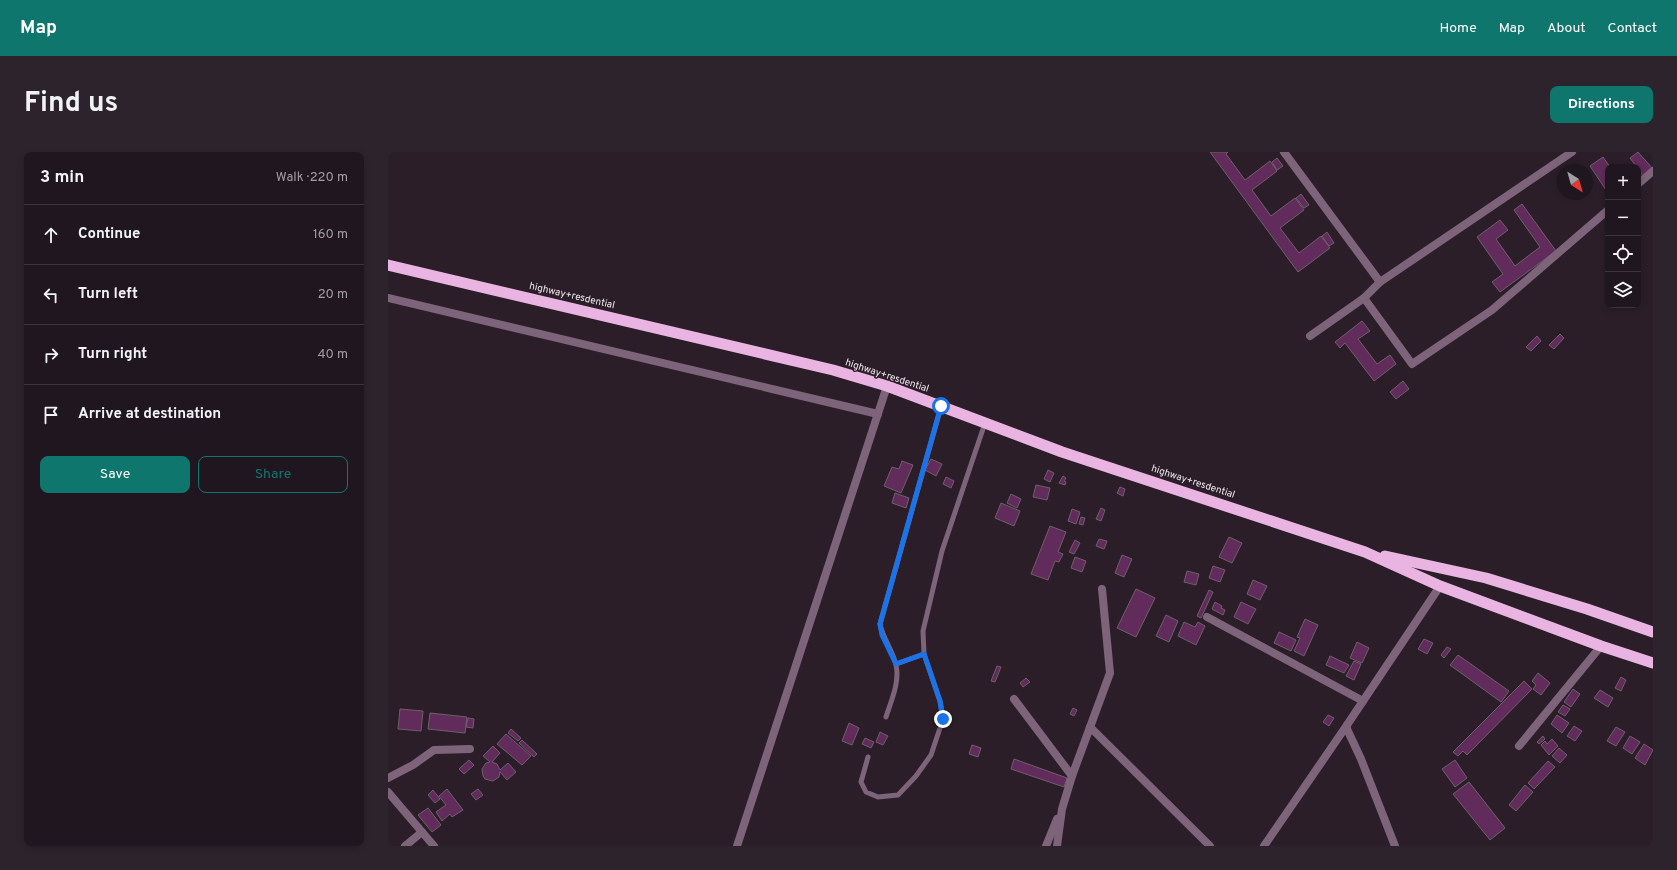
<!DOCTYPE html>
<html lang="en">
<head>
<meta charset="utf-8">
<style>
	body { margin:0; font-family:Overpass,sans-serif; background:#2d232c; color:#f1f3f6 }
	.controls { position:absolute; right:12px; top:12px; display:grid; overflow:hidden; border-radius:8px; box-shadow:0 2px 6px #0003 }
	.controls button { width:36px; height:36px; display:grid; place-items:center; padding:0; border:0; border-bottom:1px solid #3d353d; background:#20161f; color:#f1f3f6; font:20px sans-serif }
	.compass { position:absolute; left:1169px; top:12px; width:36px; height:36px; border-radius:50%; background:#20161f; box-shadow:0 2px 6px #0003; rotate:143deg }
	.stop { position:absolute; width:12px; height:12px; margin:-9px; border:3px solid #1a73e8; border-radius:50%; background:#fff }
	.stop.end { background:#1a73e8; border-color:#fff; box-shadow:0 1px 4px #0008 }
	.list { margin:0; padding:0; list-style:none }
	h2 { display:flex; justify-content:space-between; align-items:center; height:52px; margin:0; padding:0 16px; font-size:17px }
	h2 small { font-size:13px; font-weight:400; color:#a29fa4 }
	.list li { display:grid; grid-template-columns:26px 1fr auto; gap:12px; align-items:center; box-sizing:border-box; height:60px; padding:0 16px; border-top:1px solid #3d353d }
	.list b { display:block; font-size:15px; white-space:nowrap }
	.list em { font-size:13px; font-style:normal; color:#a29fa4 }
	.actions { display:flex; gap:8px; padding:12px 16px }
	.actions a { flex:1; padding:9px 0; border:1px solid #0f766e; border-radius:8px; text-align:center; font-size:14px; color:#0f766e }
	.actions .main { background:#0f766e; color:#fff }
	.icon { flex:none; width:22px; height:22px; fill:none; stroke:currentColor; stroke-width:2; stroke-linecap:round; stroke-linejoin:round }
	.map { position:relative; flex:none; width:1265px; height:694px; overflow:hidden; border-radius:8px }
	header { display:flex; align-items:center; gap:24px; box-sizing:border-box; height:56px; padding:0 20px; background:#0f766e; color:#fff }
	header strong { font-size:19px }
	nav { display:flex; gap:22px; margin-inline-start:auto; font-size:14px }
	.intro { display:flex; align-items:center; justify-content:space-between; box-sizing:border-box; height:96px; padding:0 24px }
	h1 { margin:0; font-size:28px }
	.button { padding:10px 18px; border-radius:8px; background:#0f766e; color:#fff; font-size:14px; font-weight:700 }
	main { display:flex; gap:24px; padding:0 24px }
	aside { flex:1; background:#20161f; border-radius:8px; box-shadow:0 2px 6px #0003 }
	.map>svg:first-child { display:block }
	.building { fill:#612b5b; stroke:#6f5f6c }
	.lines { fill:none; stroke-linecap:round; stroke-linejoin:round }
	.service { stroke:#7e647a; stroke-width:5 }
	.minor { stroke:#7e647a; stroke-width:8 }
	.trunk { stroke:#eab4e2; stroke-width:11 }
	.route { stroke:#1a73e8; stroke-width:5 }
	.labels { text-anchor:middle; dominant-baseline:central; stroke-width:3; stroke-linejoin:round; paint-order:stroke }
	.street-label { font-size:10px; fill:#efe6ed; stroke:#2b1e29 }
</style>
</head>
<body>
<header>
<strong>Map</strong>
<nav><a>Home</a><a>Map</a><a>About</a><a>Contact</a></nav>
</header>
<div class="intro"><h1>Find us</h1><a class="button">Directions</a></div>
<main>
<aside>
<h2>3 min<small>Walk · 220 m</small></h2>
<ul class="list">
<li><svg class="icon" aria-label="ahead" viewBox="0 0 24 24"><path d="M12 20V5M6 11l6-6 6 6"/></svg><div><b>Continue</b></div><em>160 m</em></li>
<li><svg class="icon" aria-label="left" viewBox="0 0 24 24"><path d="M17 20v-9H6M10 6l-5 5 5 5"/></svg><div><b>Turn left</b></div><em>20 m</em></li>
<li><svg class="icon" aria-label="right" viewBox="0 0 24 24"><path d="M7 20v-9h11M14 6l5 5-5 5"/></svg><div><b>Turn right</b></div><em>40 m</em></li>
<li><svg class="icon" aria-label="arrive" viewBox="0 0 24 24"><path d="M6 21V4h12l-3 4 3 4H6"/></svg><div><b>Arrive at destination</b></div></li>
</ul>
<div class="actions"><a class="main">Save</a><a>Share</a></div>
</aside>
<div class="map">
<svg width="1265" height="694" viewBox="0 0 1265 694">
	<rect width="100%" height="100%" fill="#2b1e29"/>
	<g class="building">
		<polygon points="822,0 840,0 838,2 857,28 882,9 889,19 864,38 883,64 907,46 916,58 892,76 911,101 933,84 942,96 910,120"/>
		<polygon points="1250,0 1265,17 1255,24 1242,6"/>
		<polygon points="1215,5 1222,15 1220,15 1220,36 1218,38 1202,14"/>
		<polygon points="889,6 895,14 889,18 884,10"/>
		<polygon points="913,42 921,53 916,56 908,46"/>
		<polygon points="1134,52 1168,99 1112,140 1104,130 1115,122 1089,85 1112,68 1120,78 1108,87 1127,114 1152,95 1126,58"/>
		<polygon points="939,80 946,91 941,94 934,84"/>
		<polygon points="974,169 982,179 970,187 989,212 1002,203 1008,212 986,229 957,191 952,196 947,190"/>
		<polygon points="1172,182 1176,186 1166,197 1161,193"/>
		<polygon points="1149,184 1153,189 1143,199 1138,195"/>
		<polygon points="1015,229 1021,237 1008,247 1002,240"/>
		<polygon points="543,307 554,312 548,324 537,318"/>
		<polygon points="514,309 525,313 513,341 496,334 504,315 511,317"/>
		<polygon points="660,318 666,321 662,330 656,327"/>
		<polygon points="675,324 678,326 676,329 678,330 677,333 671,331"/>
		<polygon points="558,325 566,329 563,336 555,332"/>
		<polygon points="648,333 662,336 659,348 645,345"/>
		<polygon points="732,335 737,337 735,344 729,341"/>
		<polygon points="507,341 521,346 518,356 504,351"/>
		<polygon points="623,342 633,347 629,356 619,351"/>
		<polygon points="613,351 632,359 626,374 607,366"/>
		<polygon points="713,356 717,358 713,369 708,367"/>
		<polygon points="684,357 692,360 688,372 680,369"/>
		<polygon points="693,365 697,366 695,373 691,372"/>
		<polygon points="662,374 678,380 670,400 675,402 671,410 667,409 660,428 643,422"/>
		<polygon points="841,385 854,391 844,411 831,405"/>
		<polygon points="711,387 719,389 716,397 708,394"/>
		<polygon points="687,388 692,391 686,402 681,400"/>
		<polygon points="734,403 744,407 736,425 727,421"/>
		<polygon points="687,405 698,409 694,420 683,416"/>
		<polygon points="825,414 837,418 832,430 821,426"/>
		<polygon points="799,419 811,422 808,433 796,430"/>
		<polygon points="865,428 879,434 872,448 859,442"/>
		<polygon points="748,437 767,446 748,485 729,476"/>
		<polygon points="821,438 825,440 813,466 809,464"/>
		<polygon points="827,450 834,454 833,456 837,458 835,463 824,457"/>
		<polygon points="853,450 868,457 860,472 846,465"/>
		<polygon points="778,463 790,469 781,490 768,484"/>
		<polygon points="917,467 930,473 916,504 906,499 912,486 909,485"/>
		<polygon points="796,470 807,475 810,470 817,474 808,493 790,484"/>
		<polygon points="891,480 908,488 903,499 886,491"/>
		<polygon points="1036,487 1045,491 1039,502 1030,497"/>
		<polygon points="969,490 981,496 974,511 962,506"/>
		<polygon points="1059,495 1063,497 1056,506 1053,503"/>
		<polygon points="1070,503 1121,539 1113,550 1062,513"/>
		<polygon points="942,504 961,513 956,521 938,513"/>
		<polygon points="966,509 973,512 966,528 958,524"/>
		<polygon points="609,514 613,515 607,530 603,529"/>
		<polygon points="1150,521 1162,531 1153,543 1145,537 1148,533 1144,529"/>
		<polygon points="1233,525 1238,528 1233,539 1227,536"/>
		<polygon points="638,526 642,530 635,535 632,531"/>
		<polygon points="1136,529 1144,537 1079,603 1075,599 1070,604 1065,600"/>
		<polygon points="1185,537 1192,542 1183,555 1176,550"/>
		<polygon points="1212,538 1225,546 1220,555 1206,546"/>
		<polygon points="1175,553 1182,557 1177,564 1170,560"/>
		<polygon points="685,556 689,558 686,564 682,562"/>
		<polygon points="12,557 35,559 33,579 10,577"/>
		<polygon points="42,561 79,565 77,581 40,577"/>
		<polygon points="940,563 946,566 941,574 935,570"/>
		<polygon points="1169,563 1181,571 1174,581 1163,572"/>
		<polygon points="80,566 86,567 85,576 78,575"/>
		<polygon points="461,571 471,576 464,593 454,589"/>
		<polygon points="1186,574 1194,579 1187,589 1179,584"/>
		<polygon points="1228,575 1237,580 1228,594 1219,589"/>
		<polygon points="123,577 133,586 130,589 120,581"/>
		<polygon points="492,580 500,584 495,593 488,590"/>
		<polygon points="118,582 143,604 134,613 109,592"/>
		<polygon points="1155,584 1157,587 1151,592 1149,590"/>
		<polygon points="1242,584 1252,590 1244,602 1235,596"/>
		<polygon points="477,586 486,590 483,596 474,592"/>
		<polygon points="1164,587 1170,594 1161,603 1153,593 1157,589 1159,592"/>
		<polygon points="134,588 149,602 146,605 131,591"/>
		<polygon points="1256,592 1265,598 1257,613 1247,606"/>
		<polygon points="584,593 593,596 590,605 581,602"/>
		<polygon points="105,594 112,601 104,610 109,612 112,618 120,611 128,620 119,628 112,620 111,625 105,629 97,627 95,624 94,617 98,611 102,610 95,604"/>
		<polygon points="1171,596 1179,603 1172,611 1164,604"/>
		<polygon points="626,607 679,626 676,635 623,617"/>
		<polygon points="81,608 86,613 76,622 71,617"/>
		<polygon points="1067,608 1079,626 1067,635 1054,617"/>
		<polygon points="1160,609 1167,615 1146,637 1140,631"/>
		<polygon points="1081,630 1117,676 1102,688 1065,642"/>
		<polygon points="1137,633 1145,640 1128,659 1121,653"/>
		<polygon points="59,637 75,658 64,665 62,662 54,669 48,660 58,653 51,644"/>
		<polygon points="90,637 95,643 88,648 83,642"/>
		<polygon points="45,638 52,647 47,651 40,643"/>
		<polygon points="40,656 53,673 44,680 30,663"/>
	</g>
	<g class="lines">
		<g class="service">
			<polyline points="508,512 536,502"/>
			<path d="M498,565C503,549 512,530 508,513C505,499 495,487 492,472L553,255"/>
			<polyline points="480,605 473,630 478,640 490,645 510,643 528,624 543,603 555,567 552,549 536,502 535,479 554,399 597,271"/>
		</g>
		<g class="minor">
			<polyline points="896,0 992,130"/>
			<polyline points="1250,32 1265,19"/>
			<polyline points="0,146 490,262"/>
			<polyline points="976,146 1024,212 1104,158 1220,58"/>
			<polyline points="922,184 976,146 992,130 1184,0"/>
			<polyline points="819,465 975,549"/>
			<polyline points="626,547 684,624"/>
			<polyline points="702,575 822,694"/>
			<polyline points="1131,594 1213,494"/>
			<polyline points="0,626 25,613 46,598 82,597"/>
			<polyline points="0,640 46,694"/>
			<polyline points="17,694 34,680"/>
			<polyline points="349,694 499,234"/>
			<polyline points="658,694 669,667"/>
			<polyline points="669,694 674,657 684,624 722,521 714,437"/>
			<polyline points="876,694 959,573"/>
			<polyline points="1007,694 973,607 959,577 959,573 1052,434"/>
		</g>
		<g class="trunk">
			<polyline points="0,113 445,218 499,234 674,300 977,400 1052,434 1213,494 1265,511"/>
			<polyline points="997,404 1098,426 1199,457 1265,480"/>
		</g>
	</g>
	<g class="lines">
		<polyline class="route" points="553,254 492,472 494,483 508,512 536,502 552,549 555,567"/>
	</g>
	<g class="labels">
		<g class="street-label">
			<text transform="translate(184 144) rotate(13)">highway+resdential</text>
			<text transform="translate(499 224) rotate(18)">highway+resdential</text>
			<text transform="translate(805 330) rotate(18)">highway+resdential</text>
		</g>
	</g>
</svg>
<div class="controls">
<button>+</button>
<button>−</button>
<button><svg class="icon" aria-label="locate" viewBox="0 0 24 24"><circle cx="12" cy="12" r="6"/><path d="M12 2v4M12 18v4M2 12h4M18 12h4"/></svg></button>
<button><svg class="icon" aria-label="layers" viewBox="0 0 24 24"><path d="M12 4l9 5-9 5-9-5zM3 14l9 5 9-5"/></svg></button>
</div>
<svg class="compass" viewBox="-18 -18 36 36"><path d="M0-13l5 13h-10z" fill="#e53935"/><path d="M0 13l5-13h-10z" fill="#a29fa4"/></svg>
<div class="stop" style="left:553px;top:254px"></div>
<div class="stop end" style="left:555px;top:567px"></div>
</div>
</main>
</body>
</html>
